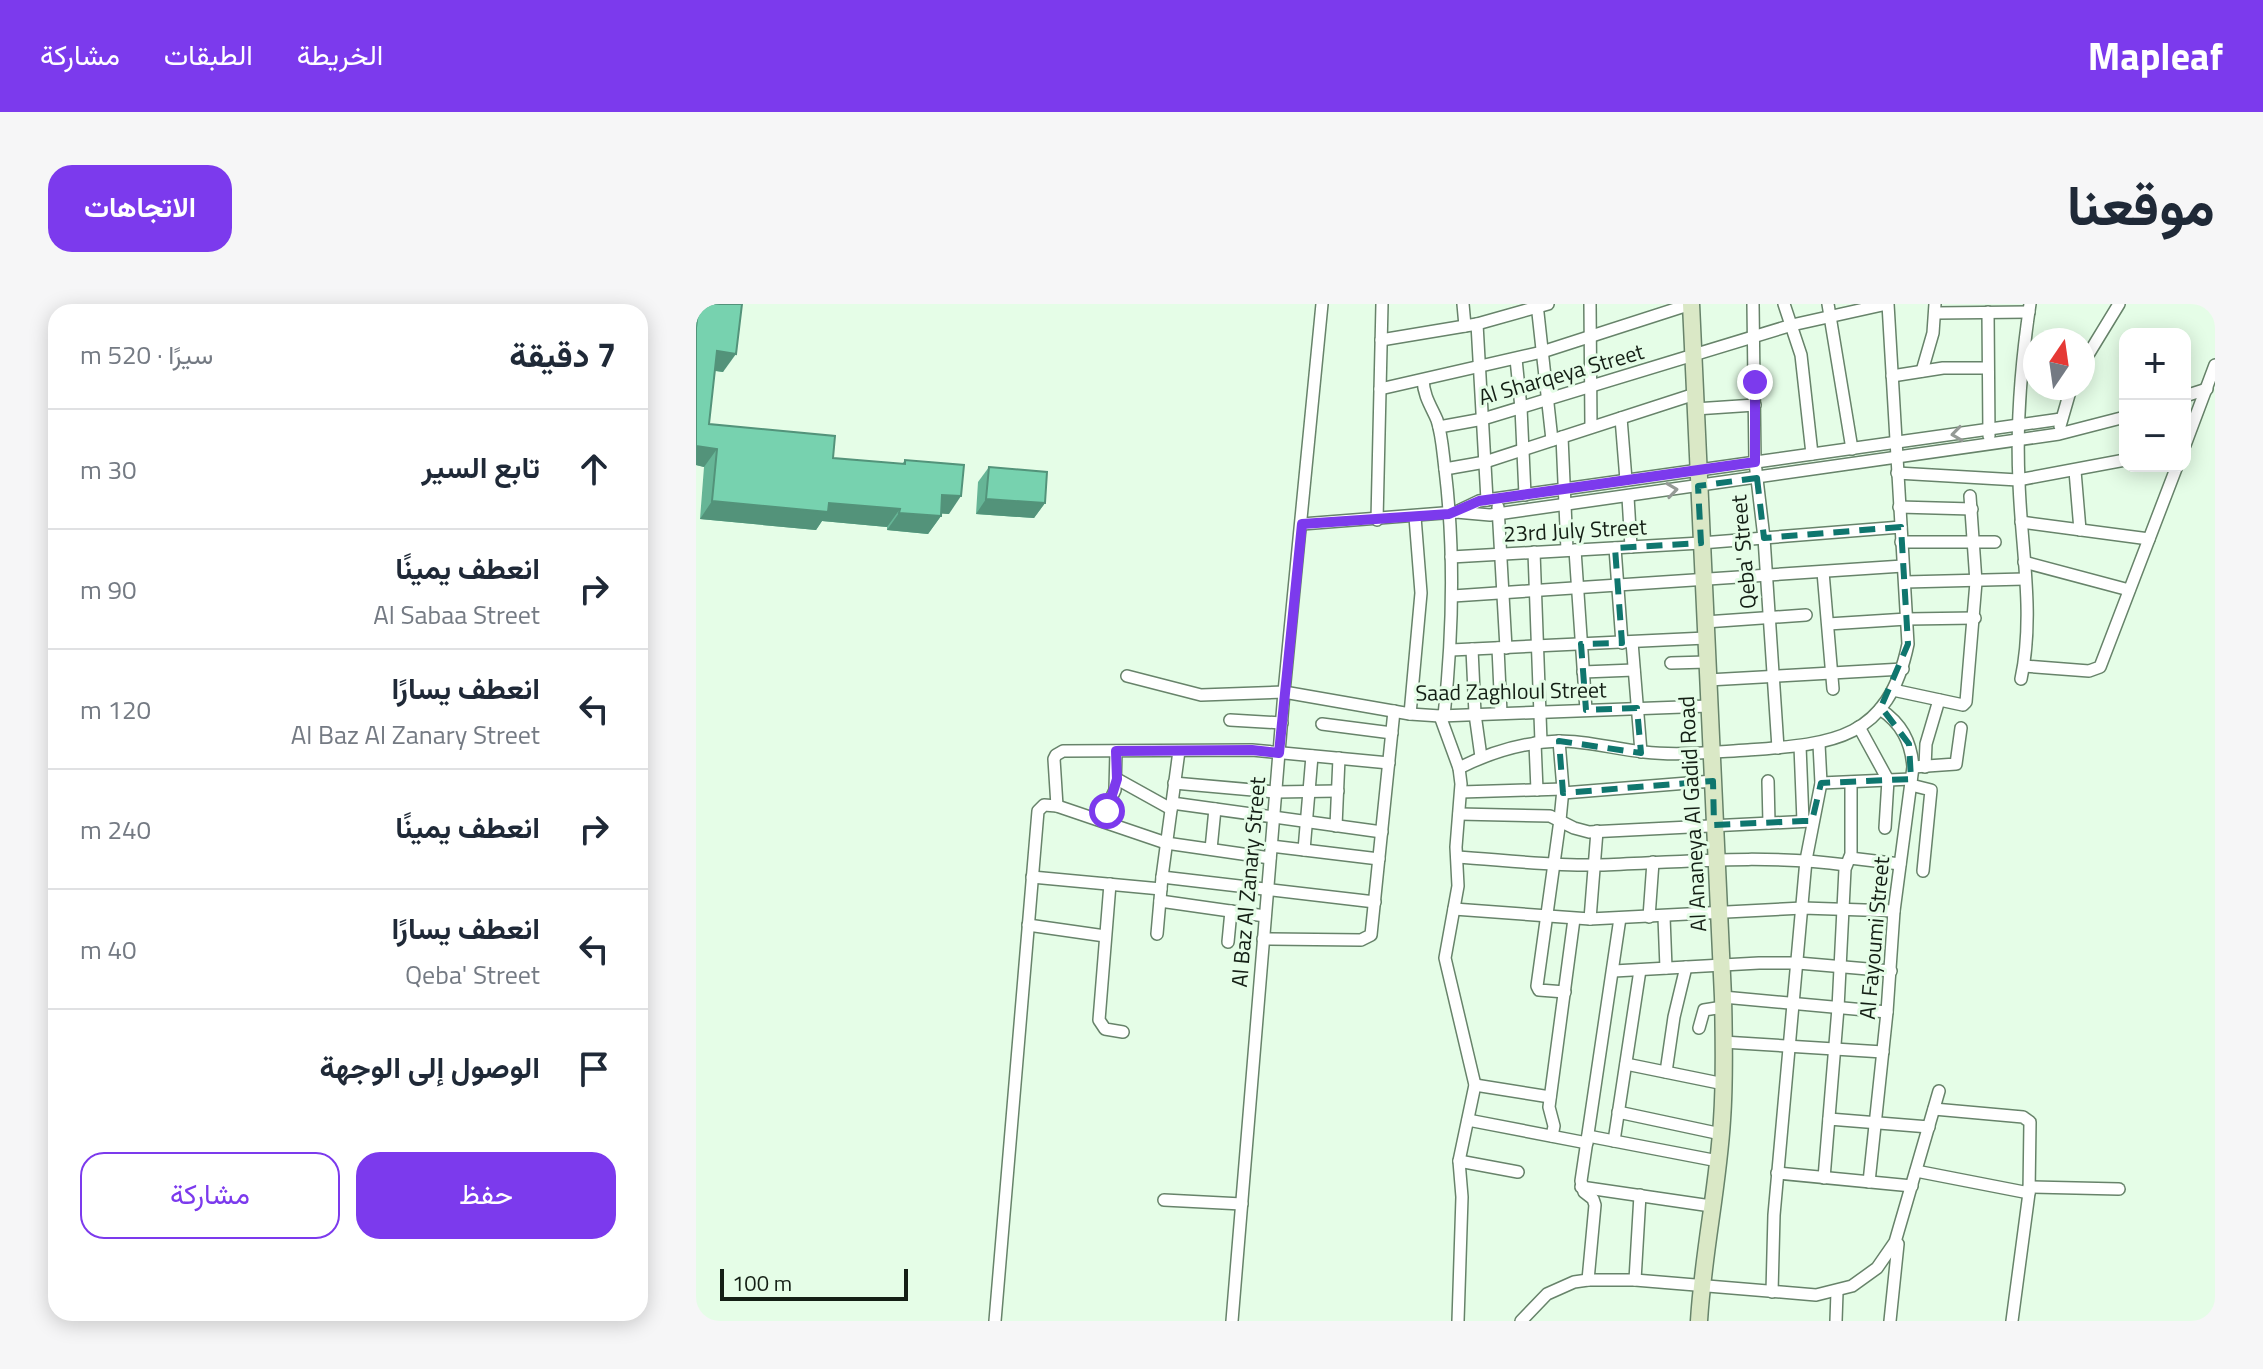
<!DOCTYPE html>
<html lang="ar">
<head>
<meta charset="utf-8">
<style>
	body { margin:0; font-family:"Titillium Web",Vazirmatn,sans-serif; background:#f6f6f7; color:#1f2937; direction:rtl }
	.controls { position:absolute; right:24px; top:24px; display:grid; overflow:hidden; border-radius:16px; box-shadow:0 4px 20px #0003 }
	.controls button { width:72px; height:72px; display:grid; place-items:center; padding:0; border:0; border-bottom:2px solid #e0e1e3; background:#fff; color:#1f2937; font:40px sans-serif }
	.compass { position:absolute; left:1327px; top:24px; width:72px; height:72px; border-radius:50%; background:#fff; box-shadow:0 4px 20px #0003; rotate:13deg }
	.scale { position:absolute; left:24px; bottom:20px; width:188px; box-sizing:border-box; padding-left:8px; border:4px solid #141f15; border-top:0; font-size:22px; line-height:28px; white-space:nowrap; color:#141f15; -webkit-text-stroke:6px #e5fde7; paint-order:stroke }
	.stop { position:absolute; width:24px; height:24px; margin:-18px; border:6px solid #7c3aed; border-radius:50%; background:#fff }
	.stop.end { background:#7c3aed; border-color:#fff; box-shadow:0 2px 8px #0008 }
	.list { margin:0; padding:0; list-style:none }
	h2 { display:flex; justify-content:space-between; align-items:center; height:104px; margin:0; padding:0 32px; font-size:34px }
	h2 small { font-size:26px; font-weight:400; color:#747a83 }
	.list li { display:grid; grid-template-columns:52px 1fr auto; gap:24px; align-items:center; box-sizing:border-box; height:120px; padding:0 32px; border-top:2px solid #e0e1e3 }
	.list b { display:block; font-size:30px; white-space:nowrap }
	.list p { margin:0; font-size:26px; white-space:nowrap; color:#747a83 }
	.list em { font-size:26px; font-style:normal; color:#747a83 }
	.actions { display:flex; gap:16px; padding:24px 32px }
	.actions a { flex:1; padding:18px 0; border:2px solid #7c3aed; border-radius:24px; text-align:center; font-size:28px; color:#7c3aed }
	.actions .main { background:#7c3aed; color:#fff }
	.icon { flex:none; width:44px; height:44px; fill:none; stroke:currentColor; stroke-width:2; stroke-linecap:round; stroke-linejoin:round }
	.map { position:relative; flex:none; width:1519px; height:1017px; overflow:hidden; direction:ltr; border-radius:24px }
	header { display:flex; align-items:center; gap:48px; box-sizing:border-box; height:112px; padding:0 40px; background:#7c3aed; color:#fff }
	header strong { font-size:38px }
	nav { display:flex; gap:44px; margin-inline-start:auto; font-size:28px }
	.intro { display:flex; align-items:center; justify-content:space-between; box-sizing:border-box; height:192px; padding:0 48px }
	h1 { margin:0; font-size:56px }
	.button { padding:20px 36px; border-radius:24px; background:#7c3aed; color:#fff; font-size:28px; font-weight:700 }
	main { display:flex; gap:48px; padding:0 48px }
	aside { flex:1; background:#fff; border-radius:24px; box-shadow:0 4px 20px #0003 }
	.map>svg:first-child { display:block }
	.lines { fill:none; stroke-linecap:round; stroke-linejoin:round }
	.street-casing { stroke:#67836a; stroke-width:14 }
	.secondary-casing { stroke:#67836a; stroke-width:19 }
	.street { stroke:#fff; stroke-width:11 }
	.secondary { stroke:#dae8c6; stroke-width:16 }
	.wall { fill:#66b596 }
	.shaded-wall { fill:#53937a }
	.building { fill:#77d2af; stroke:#53937a; stroke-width:2 }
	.oneway { stroke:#959a96 }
	.route { stroke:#7c3aed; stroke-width:10 }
	.marked { fill:none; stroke:#0f766e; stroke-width:6; stroke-dasharray:16 10; stroke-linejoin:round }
	.labels { text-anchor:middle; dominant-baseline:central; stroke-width:6; stroke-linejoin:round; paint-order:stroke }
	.street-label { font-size:22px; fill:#141f15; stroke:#e5fde7 }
</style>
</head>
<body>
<header>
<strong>Mapleaf</strong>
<nav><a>الخريطة</a><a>الطبقات</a><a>مشاركة</a></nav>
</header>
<div class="intro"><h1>موقعنا</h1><a class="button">الاتجاهات</a></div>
<main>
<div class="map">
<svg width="1519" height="1017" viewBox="0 0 1519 1017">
	<rect width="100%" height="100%" fill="#e5fde7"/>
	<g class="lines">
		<defs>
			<g id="street">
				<polyline points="767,0 769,22"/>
				<polyline points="841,0 856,136"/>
				<polyline points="894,0 895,123"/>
				<polyline points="1057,0 1059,158 1068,234 1082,444"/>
				<polyline points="1088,0 1105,51 1116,150"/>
				<polyline points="1132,0 1156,145"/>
				<polyline points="1292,8 1293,132"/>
				<polyline points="1240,9 1333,8"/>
				<polyline points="781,20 791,196"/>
				<polyline points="685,36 781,20 852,0"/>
				<polyline points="820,55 825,104 829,191"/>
				<polyline points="1387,59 1423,0"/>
				<polyline points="1226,67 1237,29 1239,0"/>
				<polyline points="1196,72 1247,64 1291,64"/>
				<path d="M727,76C728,93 735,102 741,116C746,131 747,150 749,165C759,248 757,329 748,412"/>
				<polyline points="684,85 846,48 995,0"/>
				<polyline points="1489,92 1511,85"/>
				<polyline points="999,105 1059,101"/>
				<polyline points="925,114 930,176"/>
				<polyline points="1364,122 1375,84"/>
				<polyline points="743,123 787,115 1096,21 1191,0"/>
				<polyline points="866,133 871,246"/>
				<polyline points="1489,141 1519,61"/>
				<polyline points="749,165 789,158 999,90"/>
				<polyline points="1379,167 1384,226"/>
				<polyline points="1201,169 1322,176 1429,156"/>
				<polyline points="932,193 935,243"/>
				<polyline points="802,203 810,344"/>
				<polyline points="1203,203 1276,205"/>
				<polyline points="760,208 783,197 1365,115"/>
				<polyline points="681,216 686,0"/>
				<polyline points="1325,218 1453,235"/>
				<polyline points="606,220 760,208 794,211 1363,130 1429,113"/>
				<polyline points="1205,238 1299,238"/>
				<polyline points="919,244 926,339"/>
				<polyline points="879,246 890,406"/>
				<polyline points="838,248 845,438"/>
				<polyline points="755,253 1005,239 1205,223"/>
				<polyline points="1328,258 1433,286"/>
				<polyline points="1127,268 1137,385"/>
				<polyline points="1209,278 1329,275"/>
				<polyline points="757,292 1207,262"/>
				<polyline points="1009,318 1110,311"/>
				<polyline points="1132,320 1211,315 1279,314"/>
				<polyline points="936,338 945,448"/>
				<polyline points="802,344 805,409"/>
				<polyline points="776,345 779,410 785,453"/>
				<polyline points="755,346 1010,334"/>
				<polyline points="975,359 1011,358"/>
				<polyline points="1328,362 1393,367 1404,363 1481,162"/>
				<polyline points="887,368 938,366"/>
				<polyline points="431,372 505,391 588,388 714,410 744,412 1013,402"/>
				<path d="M1325,375C1339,310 1325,244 1323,178C1320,118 1325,60 1334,0"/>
				<polyline points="1012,376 1207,365"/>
				<polyline points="1197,386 1267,401 1270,398 1280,278 1274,192"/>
				<polyline points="714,410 725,289 719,213"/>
				<polyline points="744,412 763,464 765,480 760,543 762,582 749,654 779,781 763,857 766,893 762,1017"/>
				<polyline points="534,416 586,419"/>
				<polyline points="626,420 696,429"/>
				<polyline points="1163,423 1192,476 1189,524"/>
				<polyline points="863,437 867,485 864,516 841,682 843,686 869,688"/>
				<polyline points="839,439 841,486"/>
				<polyline points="1104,442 1107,517"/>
				<polyline points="1217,463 1260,460 1265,424"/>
				<polyline points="1229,463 1230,440 1243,396"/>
				<path d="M763,464C795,448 827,438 863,437C892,437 919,445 948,448C982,452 1017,448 1052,446C1136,440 1192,437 1212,340L1192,0"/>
				<polyline points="421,475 475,505"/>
				<polyline points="1072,477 1073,519"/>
				<polyline points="478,479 580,488 642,487"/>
				<polyline points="1125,479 1215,475"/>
				<polyline points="1215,481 1235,486 1227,567"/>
				<polyline points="765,488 867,485"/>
				<polyline points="867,489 1017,477"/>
				<polyline points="476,499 686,528"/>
				<polyline points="361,502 358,455 360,451 367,447 556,446 693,459"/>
				<polyline points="763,510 854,512 878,524 893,528 1116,517"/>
				<polyline points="405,516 419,486 420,447"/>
				<polyline points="640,522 643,454"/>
				<polyline points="575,542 683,555"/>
				<polyline points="515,545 519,505"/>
				<polyline points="608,546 616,452"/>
				<path d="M761,553C807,556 856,562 903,561C985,558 1068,550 1150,561"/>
				<polyline points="1154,554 1204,560"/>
				<polyline points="336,573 465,585"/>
				<polyline points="466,573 679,598"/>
				<polyline points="414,580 403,716 409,725 427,728"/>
				<polyline points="464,597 569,612"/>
				<polyline points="758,605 894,615 1107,604 1198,607"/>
				<polyline points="953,613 957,558"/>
				<polyline points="968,613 970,664"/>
				<polyline points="894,615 901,527"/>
				<polyline points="332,621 409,632"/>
				<polyline points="461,630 466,573 483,447"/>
				<polyline points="567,635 665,636 675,631 698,407"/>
				<polyline points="532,638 535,607"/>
				<polyline points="918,667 1063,659 1102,659 1195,667"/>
				<polyline points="1027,693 1191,708"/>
				<polyline points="1003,724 1008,706 1027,703"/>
				<polyline points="1027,738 1187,748"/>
				<polyline points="930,760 1028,780"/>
				<polyline points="970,768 978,713 990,663"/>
				<polyline points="779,781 854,793"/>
				<polyline points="1238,805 1327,813 1334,818 1333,889 1316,1017"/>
				<polyline points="922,808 1025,830"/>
				<polyline points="1133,815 1233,823"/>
				<polyline points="772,816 891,839"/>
				<polyline points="856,832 858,822 853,803 878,615"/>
				<polyline points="892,832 1022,857"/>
				<polyline points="918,837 944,666"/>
				<polyline points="763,857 822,868"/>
				<polyline points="1220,867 1333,889"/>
				<polyline points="1081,869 1216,882"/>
				<polyline points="1128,874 1142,704 1149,565 1155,550 1155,478"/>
				<path d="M1173,878L1191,708L1198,607L1217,463C1215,437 1205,419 1184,405"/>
				<polyline points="885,883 1015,902"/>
				<polyline points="1333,883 1423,885"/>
				<polyline points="468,896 546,900"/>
				<polyline points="892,976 899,901 897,895 888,888 885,877 924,614"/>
				<polyline points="939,976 944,891"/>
				<polyline points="1076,988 1078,911 1110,556 1125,479 1123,440"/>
				<polyline points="299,1017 342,507 348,501 361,502 470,539 574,554"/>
				<polyline points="536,1017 588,388 626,0"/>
				<polyline points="825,1017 851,990 878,978 892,976 939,976 1120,991 1156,982 1181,964 1199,938 1243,787"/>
				<polyline points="1140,1017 1141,988"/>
				<polyline points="1194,1017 1202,940"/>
			</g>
			<path id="secondary" d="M995,0L1027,693C1028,734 1029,775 1026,816C1022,883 1007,949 1003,1017"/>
		</defs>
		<use href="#street" class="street-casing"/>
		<use href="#secondary" class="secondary-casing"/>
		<use href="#street" class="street"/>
		<use href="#secondary" class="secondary"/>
	</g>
	<g class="wall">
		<polygon points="0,0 46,0 27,68 19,67 13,120 137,154 206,160 209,156 253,210 245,209 245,212 232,230 191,226 191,223 126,217 120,226 4,215 8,163 0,161"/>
		<polygon points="293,163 349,199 338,214 280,210 282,178"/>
	</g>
	<g class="shaded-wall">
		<polygon points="21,47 40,50 27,68 8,65"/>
		<polygon points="0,142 21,145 8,163 0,161"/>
		<polygon points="246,191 265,192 253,210 234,209"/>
		<polygon points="290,195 349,199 338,214 280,210"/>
		<polygon points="16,197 133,199 204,205 191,223 126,217 120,226 4,215"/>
		<polygon points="203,209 245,212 232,230 191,226"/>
	</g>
	<g class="building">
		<polygon points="3,0 46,0 40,50 21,47 13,120 139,132 137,154 209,160 209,156 268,161 265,192 246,191 245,212 203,209 204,205 133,199 132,208 16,197 21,145 0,142 0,24"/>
		<polygon points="293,163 351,168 349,199 290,195"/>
	</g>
	<defs><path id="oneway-chevron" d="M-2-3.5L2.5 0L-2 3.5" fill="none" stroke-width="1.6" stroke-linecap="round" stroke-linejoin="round" transform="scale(2)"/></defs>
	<g class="oneway">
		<use href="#oneway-chevron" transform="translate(1261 130) rotate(172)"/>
		<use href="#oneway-chevron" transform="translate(976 186) rotate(-8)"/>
	</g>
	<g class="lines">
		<polyline class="route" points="411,507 421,475 420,447 556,446 583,449 606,220 753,210 783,197 1059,158 1059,78"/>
	</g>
	<path class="marked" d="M1061,174L1068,234L1205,223L1212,340L1185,403L1213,440L1215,475L1125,479L1116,517H1107L1018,521L1017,477L867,489L863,437L945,449L941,404L890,406L885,340L926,339L919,244L1005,239L1002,182Z"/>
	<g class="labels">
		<g class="street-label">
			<text transform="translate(865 70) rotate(-16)">Al Sharqeya Street</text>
			<text transform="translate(879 226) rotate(-3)">23rd July Street</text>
			<text transform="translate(1047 248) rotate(-95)">Qeba' Street</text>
			<text transform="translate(815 387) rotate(-1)">Saad Zaghloul Street</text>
			<text transform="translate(996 510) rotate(-93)">Al Ananeya Al Gadid Road</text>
			<text transform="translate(552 578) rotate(-85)">Al Baz Al Zanary Street</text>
			<text transform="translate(1178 634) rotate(-85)">Al Fayoumi Street</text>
		</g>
	</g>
</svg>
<div class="controls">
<button>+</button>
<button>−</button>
</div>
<svg class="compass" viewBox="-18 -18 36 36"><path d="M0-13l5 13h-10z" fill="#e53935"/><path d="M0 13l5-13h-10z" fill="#747a83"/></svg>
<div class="scale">100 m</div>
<div class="stop" style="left:411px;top:507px"></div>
<div class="stop end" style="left:1059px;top:78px"></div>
</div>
<aside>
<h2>7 دقيقة<small>سيرًا · 520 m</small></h2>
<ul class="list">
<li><svg class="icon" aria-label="ahead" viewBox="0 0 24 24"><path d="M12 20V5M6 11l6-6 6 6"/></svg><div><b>تابع السير</b></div><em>30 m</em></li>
<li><svg class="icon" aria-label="right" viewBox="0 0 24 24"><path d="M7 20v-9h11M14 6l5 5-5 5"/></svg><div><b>انعطف يمينًا</b><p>Al Sabaa Street</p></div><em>90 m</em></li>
<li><svg class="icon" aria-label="left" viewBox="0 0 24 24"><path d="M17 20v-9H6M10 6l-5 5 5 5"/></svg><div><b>انعطف يسارًا</b><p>Al Baz Al Zanary Street</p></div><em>120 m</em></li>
<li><svg class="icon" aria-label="right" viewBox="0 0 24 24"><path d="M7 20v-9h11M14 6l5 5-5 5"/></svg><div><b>انعطف يمينًا</b></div><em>240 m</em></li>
<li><svg class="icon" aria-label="left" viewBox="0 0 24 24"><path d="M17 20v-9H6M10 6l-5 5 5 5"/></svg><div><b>انعطف يسارًا</b><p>Qeba' Street</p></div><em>40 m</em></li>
<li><svg class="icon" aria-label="arrive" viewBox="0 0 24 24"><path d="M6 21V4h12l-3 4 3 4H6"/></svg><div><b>الوصول إلى الوجهة</b></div></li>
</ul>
<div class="actions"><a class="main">حفظ</a><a>مشاركة</a></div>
</aside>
</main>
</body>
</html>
